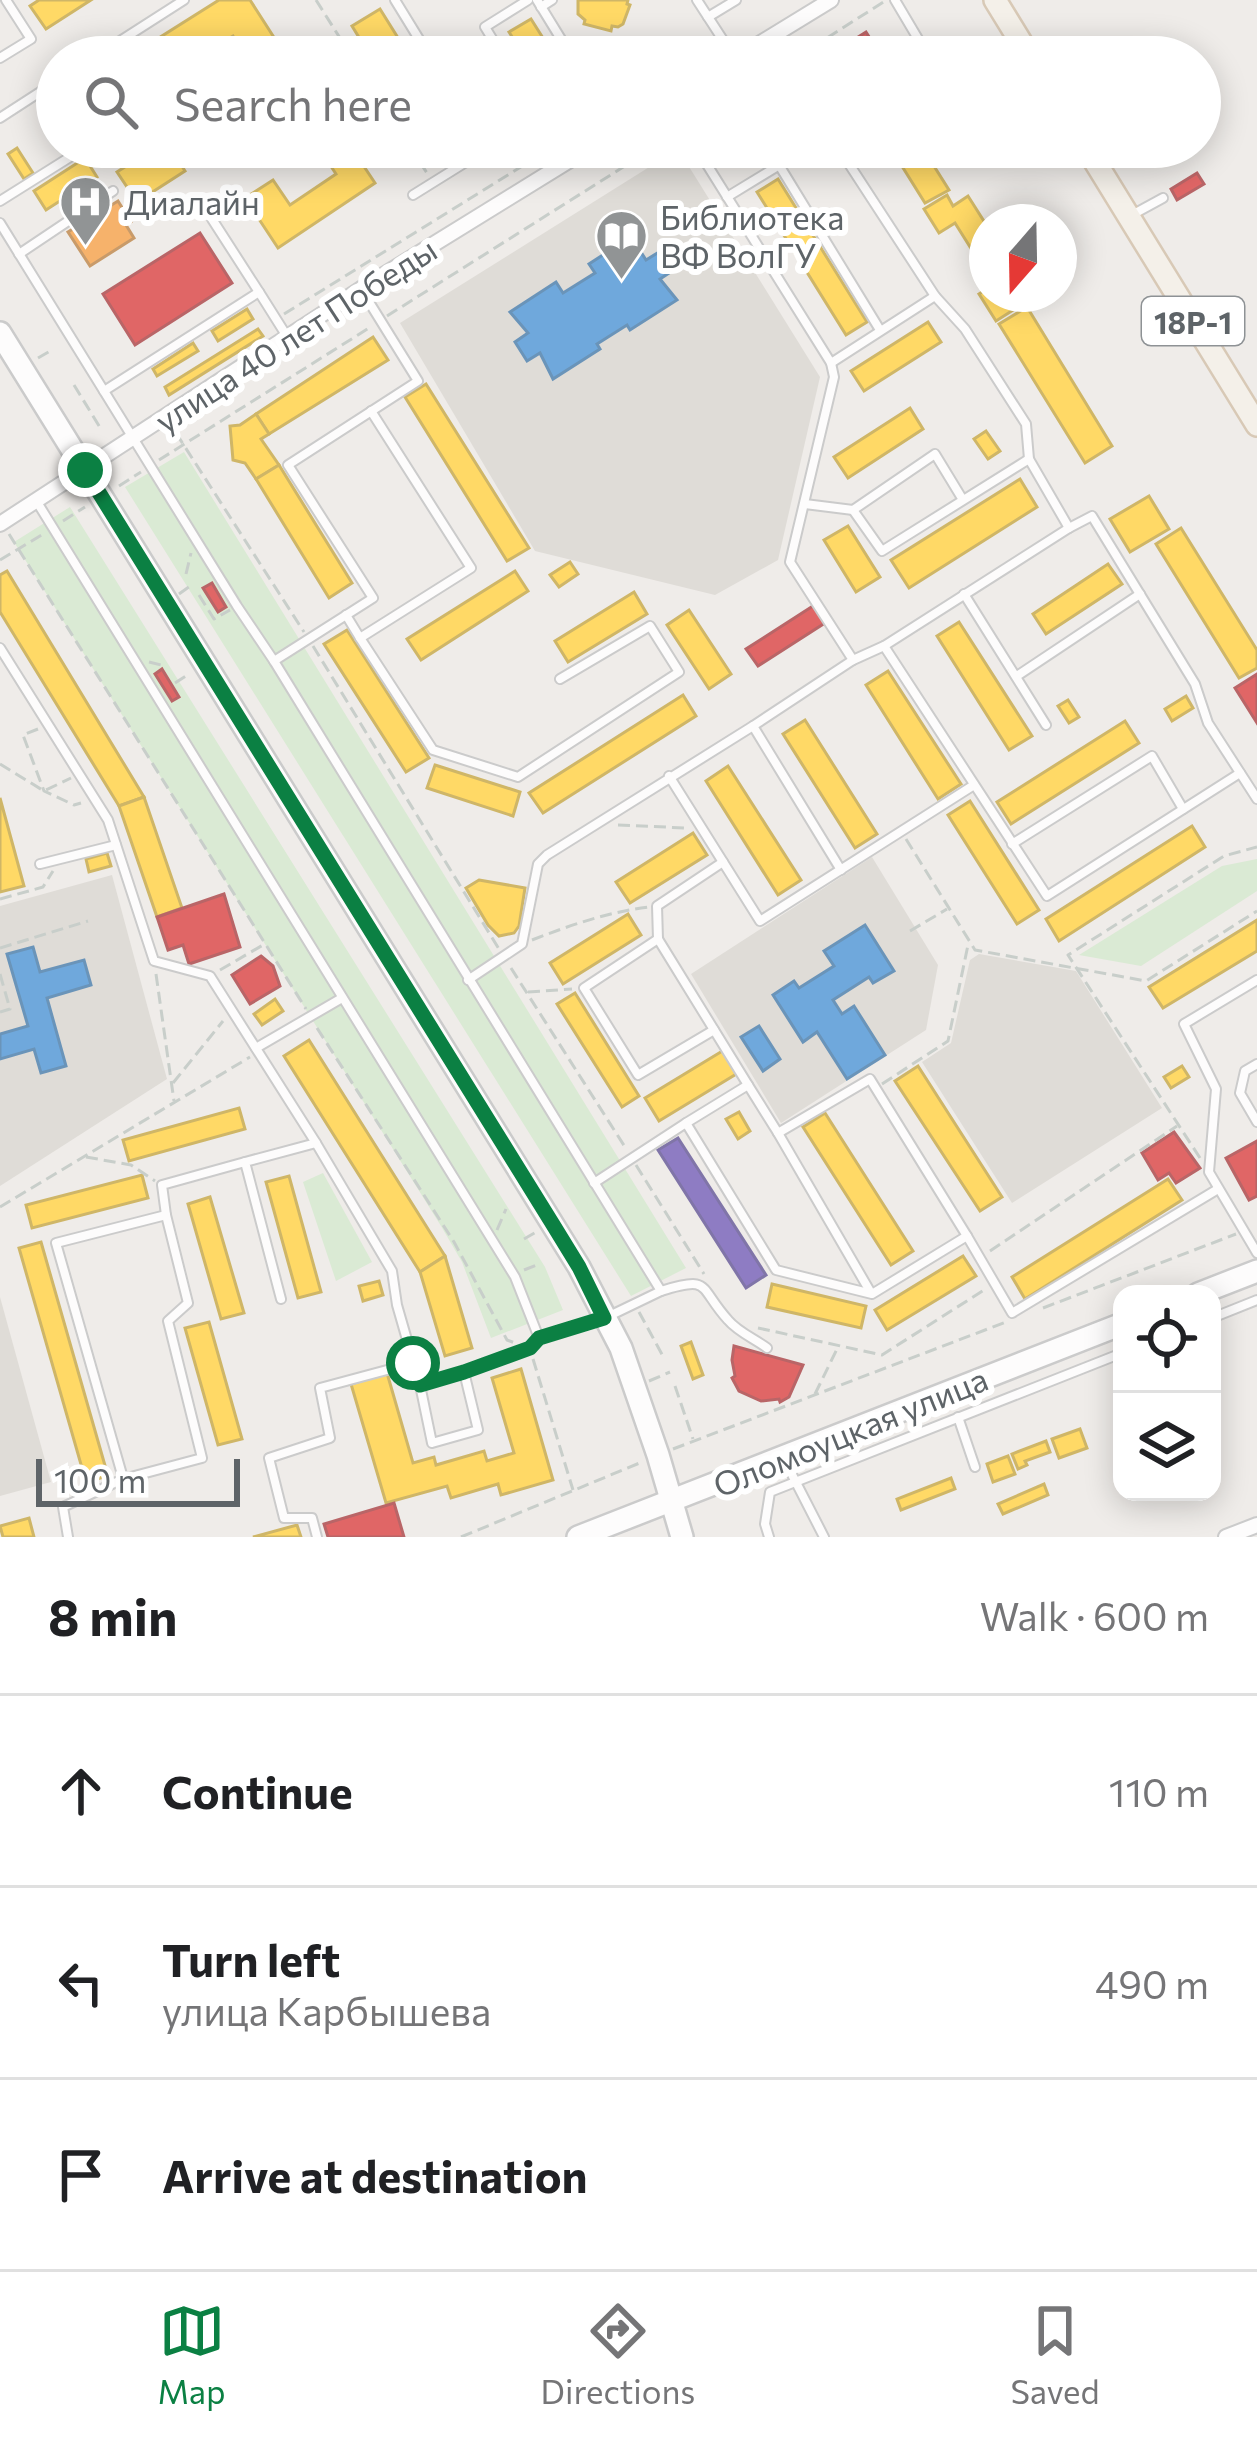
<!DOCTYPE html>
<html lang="en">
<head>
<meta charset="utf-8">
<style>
	body { margin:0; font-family:Commissioner,sans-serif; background:#f6f6f6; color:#202124 }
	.controls { position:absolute; right:36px; bottom:36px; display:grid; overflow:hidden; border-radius:24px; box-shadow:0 6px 30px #0003 }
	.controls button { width:108px; height:108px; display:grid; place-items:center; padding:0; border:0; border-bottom:3px solid #e0e0e0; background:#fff; color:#202124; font:60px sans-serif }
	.compass { position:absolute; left:969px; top:204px; width:108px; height:108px; border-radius:50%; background:#fff; box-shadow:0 6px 30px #0003; rotate:200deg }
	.scale { position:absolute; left:36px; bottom:30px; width:204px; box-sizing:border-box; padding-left:12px; border:6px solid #5e6468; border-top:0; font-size:33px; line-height:42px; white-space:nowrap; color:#5e6468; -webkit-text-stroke:9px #fff; paint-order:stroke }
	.stop { position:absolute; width:36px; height:36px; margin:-27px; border:9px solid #0b8043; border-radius:50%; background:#fff }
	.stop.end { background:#0b8043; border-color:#fff; box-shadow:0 3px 12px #0008 }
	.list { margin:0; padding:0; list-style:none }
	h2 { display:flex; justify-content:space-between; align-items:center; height:156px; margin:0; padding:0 48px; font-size:51px }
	h2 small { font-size:39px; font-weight:400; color:#757577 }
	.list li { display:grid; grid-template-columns:78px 1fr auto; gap:36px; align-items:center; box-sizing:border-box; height:192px; padding:0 48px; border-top:3px solid #e0e0e0 }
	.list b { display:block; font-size:45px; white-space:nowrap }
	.list p { margin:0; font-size:39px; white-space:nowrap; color:#757577 }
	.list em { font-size:39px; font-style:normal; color:#757577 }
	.icon { flex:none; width:66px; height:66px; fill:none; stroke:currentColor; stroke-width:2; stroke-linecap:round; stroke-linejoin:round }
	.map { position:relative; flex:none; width:1257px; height:1537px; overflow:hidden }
	.search { position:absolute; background:#fff; box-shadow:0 6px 30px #0003; left:36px; right:36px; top:36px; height:132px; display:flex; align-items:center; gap:30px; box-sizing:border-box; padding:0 42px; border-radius:66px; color:#757577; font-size:45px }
	.sheet { height:732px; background:#fff }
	nav { display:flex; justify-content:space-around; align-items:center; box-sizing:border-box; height:168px; border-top:3px solid #e0e0e0; background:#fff; font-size:33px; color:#757577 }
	nav a { display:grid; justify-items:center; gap:6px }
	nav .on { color:#0b8043 }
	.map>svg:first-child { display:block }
	.education { fill:#dfdcd7 }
	.green { fill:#daead4 }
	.homes { fill:#ffd966; stroke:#cfb667; stroke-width:3 }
	.shops { fill:#e06666; stroke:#b96567; stroke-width:3 }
	.offices { fill:#8e7cc3; stroke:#8075a8; stroke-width:3 }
	.schools { fill:#6fa8dc; stroke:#6a94b9; stroke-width:3 }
	.health { fill:#f6b26b; stroke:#c89b6a; stroke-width:3 }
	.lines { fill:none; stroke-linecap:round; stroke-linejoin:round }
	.lane-casing { stroke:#cbcbcb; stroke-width:12 }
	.street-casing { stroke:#cbcbcb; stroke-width:18 }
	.secondary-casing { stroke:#cbcbcb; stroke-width:26 }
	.primary-casing { stroke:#d8c9b6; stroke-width:26 }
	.path { stroke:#c8ceca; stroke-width:3; stroke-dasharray:12 6; stroke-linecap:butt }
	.lane { stroke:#fdfcfc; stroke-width:8 }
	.street { stroke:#fdfcfc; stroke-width:14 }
	.secondary { stroke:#fdfcfc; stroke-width:21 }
	.primary { stroke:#f4f0e9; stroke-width:21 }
	.route { stroke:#0b8043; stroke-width:15 }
	.labels { text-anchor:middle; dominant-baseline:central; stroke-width:12; stroke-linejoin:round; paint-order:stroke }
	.shield { fill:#fff; stroke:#8e9295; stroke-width:3 }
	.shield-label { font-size:30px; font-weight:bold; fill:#5e6468 }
	.poi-label { font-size:33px; fill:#5e6468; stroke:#fff; text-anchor:start }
	.street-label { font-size:33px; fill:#5e6468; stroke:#fff }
</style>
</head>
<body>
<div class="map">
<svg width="1257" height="1537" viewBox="0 0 1257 1537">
	<rect width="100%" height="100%" fill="#efece9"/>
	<g class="education">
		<polygon points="678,149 820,377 778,560 715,595 535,551 400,323"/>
		<polygon points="872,857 938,965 926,1030 781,1123 691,974"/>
		<polygon points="112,875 167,1079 0,1186 0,906"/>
		<polygon points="979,954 1076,971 1162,1108 1012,1203 922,1062 951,1043 970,960"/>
		<polygon points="0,1297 51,1482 0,1496"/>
	</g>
	<g class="green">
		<polygon points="184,452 686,1268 631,1296 125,487"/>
		<polygon points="70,507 545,1267 563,1310 491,1338 462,1262 441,1226 14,542"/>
		<polygon points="1257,859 1257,891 1141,966 1079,955 1222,866"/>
		<polygon points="323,1173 372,1262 336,1281 303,1182"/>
	</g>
	<g class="homes">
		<polygon points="39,0 91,0 46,29 30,6"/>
		<polygon points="219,0 250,0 275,39 246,57 233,36 199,57 164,57 154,41"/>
		<polygon points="578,0 628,0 627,4 630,5 623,24 618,27 612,26 611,31 584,24 585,20 578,14"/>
		<polygon points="380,9 410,57 371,57 352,26"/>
		<polygon points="531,19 555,57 518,57 523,54 509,32"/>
		<polygon points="156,147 170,147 185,171 137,202 117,172"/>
		<polygon points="308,147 351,147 375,183 278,248 245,198 273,180 290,205 336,174 321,151 314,156"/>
		<polygon points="744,147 775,147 777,150 753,162"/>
		<polygon points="890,147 922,147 949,190 925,203"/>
		<polygon points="17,148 33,173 24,179 8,154"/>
		<polygon points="85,158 97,177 46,210 34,191"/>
		<polygon points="778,179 867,322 846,335 757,192"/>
		<polygon points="947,195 953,206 968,196 987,226 987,274 955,223 939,233 924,209"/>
		<polygon points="987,289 987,294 1012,294 1018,307 996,321 979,294"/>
		<polygon points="1027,307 1112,446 1085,463 999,324"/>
		<polygon points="247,309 253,319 218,341 212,331"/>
		<polygon points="928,322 941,342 864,391 851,371"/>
		<polygon points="258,329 263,336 169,395 165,387"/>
		<polygon points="373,337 388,360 269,434 256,414"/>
		<polygon points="193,343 198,351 157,376 153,369"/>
		<polygon points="426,384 529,548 507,561 405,397"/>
		<polygon points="910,408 923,429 848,478 834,457"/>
		<polygon points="256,414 269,434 261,439 279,465 256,479 245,463 233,460 230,426 240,425"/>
		<polygon points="986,431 1000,451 988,459 974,439"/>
		<polygon points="279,465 352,583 329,598 256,479"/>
		<polygon points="1020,479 1037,507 909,588 891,560"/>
		<polygon points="1149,496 1169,529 1130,552 1110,519"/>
		<polygon points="848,526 880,577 856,592 824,540"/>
		<polygon points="1181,528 1257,650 1257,668 1239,678 1156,544"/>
		<polygon points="570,562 578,574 559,587 550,575"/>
		<polygon points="1108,564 1122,584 1046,634 1033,614"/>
		<polygon points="7,571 144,797 119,806 0,612 0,575"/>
		<polygon points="515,571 528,591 421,660 407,639"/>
		<polygon points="634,592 647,614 568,662 555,641"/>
		<polygon points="689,610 731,674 709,689 667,625"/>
		<polygon points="959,622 1032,736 1009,750 937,636"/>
		<polygon points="347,630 429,758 406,772 324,644"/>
		<polygon points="888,671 961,784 938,799 866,685"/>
		<polygon points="683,695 696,716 543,813 529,793"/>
		<polygon points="1186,696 1193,708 1172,721 1165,709"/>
		<polygon points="1068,700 1079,717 1069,723 1058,706"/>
		<polygon points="805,720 877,834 855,848 783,734"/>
		<polygon points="1125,721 1139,743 1011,824 997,802"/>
		<polygon points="435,765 520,792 513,816 427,788"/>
		<polygon points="728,766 801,880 778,895 706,781"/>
		<polygon points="144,797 182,908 157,917 119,806"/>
		<polygon points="0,798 24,886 0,892"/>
		<polygon points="970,801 1039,910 1017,924 948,815"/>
		<polygon points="1192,826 1205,847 1059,941 1046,919"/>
		<polygon points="693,833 707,855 630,903 616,882"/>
		<polygon points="107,853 111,866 89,872 86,859"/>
		<polygon points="479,880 525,888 519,926 514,933 499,936 488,925 466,888"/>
		<polygon points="628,914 641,935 563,984 550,963"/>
		<polygon points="1257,920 1257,951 1163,1008 1149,987"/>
		<polygon points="575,993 639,1096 622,1107 557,1004"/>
		<polygon points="275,999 283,1011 262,1025 254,1014"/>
		<polygon points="309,1040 445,1256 420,1272 284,1056"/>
		<polygon points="724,1050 738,1073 659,1121 645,1098"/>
		<polygon points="918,1066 1002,1197 980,1211 895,1081"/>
		<polygon points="1182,1066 1189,1077 1171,1088 1164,1077"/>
		<polygon points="239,1108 245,1129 129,1161 123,1140"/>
		<polygon points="739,1112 750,1131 738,1139 726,1119"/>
		<polygon points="825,1113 913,1251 891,1265 803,1127"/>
		<polygon points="142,1175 148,1198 32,1228 26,1205"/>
		<polygon points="289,1176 321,1292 298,1298 266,1182"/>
		<polygon points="1168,1179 1182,1200 1025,1299 1012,1277"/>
		<polygon points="210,1197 244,1313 221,1319 188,1204"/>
		<polygon points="41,1242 108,1476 86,1482 19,1248"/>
		<polygon points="445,1256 472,1348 445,1356 420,1272"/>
		<polygon points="963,1256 976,1276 887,1330 875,1310"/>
		<polygon points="379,1281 383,1295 363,1301 359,1286"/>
		<polygon points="772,1284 866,1306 861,1328 767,1307"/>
		<polygon points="209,1322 242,1439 218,1445 185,1328"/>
		<polygon points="691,1342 703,1375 693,1379 681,1346"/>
		<polygon points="521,1369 553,1480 501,1495 498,1484 451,1498 447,1486 386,1503 351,1384 387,1373 413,1463 434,1457 436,1465 484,1451 487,1461 514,1453 492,1378"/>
		<polygon points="1080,1429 1087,1448 1059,1458 1052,1439"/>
		<polygon points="1046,1441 1050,1452 1025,1461 1027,1465 1018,1469 1012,1454"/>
		<polygon points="1008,1456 1015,1474 993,1482 987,1464"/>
		<polygon points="951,1478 955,1489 901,1510 897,1499"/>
		<polygon points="1044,1484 1048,1495 1003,1514 998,1504"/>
		<polygon points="29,1518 34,1537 3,1537 0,1526"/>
		<polygon points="297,1525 301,1537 253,1537"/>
	</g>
	<g class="shops">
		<polygon points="866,32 882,57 829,57 828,56"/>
		<polygon points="1197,173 1204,184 1177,200 1171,189"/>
		<polygon points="200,233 232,283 135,345 103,294"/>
		<polygon points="212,583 226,607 218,612 203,588"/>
		<polygon points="816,604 828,621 758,666 746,649"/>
		<polygon points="162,669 179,697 172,701 155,674"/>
		<polygon points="1257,674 1257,723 1235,688"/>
		<polygon points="224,894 240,947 189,964 183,945 168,950 157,917"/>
		<polygon points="261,956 273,966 280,986 250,1004 232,975"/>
		<polygon points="1174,1132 1200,1168 1176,1183 1169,1173 1158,1180 1142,1153"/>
		<polygon points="1257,1141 1257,1196 1249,1200 1226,1158"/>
		<polygon points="734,1346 803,1365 789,1397 780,1402 779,1399 761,1401 739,1391 732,1378 735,1376 732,1360"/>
		<polygon points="394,1503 404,1537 328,1537 324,1524"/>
	</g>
	<polygon class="offices" points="678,1138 766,1275 746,1288 658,1150"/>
	<g class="schools">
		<polygon points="635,234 643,246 639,249 646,260 659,252 672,271 660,279 677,300 630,330 627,325 597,344 600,349 553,379 540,353 527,361 515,342 528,333 510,312 556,282 563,293 595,273 589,264"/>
		<polygon points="865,925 894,971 873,983 869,977 833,1000 842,1014 854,1006 885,1055 847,1079 817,1032 803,1042 773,995 794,981 799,988 834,966 824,951"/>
		<polygon points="33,947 40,972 84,960 91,985 47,998 66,1066 41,1073 34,1049 0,1059 0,1034 28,1026 7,954"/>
		<polygon points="759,1026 780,1059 763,1071 741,1037"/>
	</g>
	<polygon class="health" points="118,201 131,222 126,225 134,238 90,266 68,232"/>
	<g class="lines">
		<defs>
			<g id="lane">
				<polyline points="395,0 430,57"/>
				<polyline points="537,0 572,57"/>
				<polyline points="697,0 734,57"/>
				<polyline points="895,0 927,54"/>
				<polyline points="541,7 552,0"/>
				<polyline points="708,17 736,0"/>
				<polyline points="95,57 184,0"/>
				<polyline points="488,57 499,50 485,27 528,0"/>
				<polyline points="0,58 31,39 6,0"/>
				<polyline points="0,118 57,81"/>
				<polyline points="696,147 831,363 834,377 790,562 853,660 753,726 841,870"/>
				<polyline points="838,147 935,296 965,329 1026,424 1029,459 1069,528"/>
				<polyline points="779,165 880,330"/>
				<polyline points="413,195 490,147"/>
				<polyline points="727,197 809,147"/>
				<polyline points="0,201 86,147"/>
				<polyline points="1130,216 1163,198"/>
				<polyline points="212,219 259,292"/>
				<polyline points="0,223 237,606 274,661 661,1291 605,1318 540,1338 530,1348 464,1372 420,1385 397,1305 392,1271 316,1143 210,976 154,961 108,820 0,648"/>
				<polyline points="19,254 113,191"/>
				<polyline points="831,363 935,296"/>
				<polyline points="104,391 259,292 288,338"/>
				<polyline points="963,500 935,454 853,510 882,551 1029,459"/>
				<polyline points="37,502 515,1277 539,1338"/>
				<polyline points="805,504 853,510"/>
				<polyline points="964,594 1046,725"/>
				<polyline points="346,615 360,638 471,568 371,411"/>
				<polyline points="360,638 433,750 518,777 679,672 650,626 560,679"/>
				<polyline points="884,646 1047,896 1240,773"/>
				<polyline points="853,660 884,646 1069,528 1092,516 1195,684 1208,723 1257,799"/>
				<polyline points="274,661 373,598 288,465 418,381 361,289"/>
				<polyline points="1017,676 1140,594"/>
				<polyline points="669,776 760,921 974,785"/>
				<polyline points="1012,844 1152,756 1183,809"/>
				<polyline points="723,862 657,906 658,939 748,1085"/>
				<polyline points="40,864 116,845"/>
				<polyline points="658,939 584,988 638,1075 714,1030"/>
				<polyline points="468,980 522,944 538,864 547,855 753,726"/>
				<polyline points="1257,980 1184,1024 1216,1089 1209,1172 1257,1253"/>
				<polyline points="256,1048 342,998"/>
				<polyline points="1257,1064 1245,1071 1240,1093 1257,1122"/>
				<polyline points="686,1123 748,1085 778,1133 870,1079 967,1236"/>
				<polyline points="778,1133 871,1293"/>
				<polyline points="594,1183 686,1123 776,1270 872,1294 967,1236 1012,1313 1218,1189"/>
				<path d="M661,1291C712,1275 698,1287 728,1320C738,1332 755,1339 767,1348"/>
				<polyline points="281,1299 245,1162 316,1143"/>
				<polyline points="1212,1318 1257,1300"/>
				<polyline points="420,1385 432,1443 478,1430 464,1372"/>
				<polyline points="958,1417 975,1467"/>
				<polyline points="783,1457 824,1537"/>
				<polyline points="123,1478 56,1243 166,1215"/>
				<polyline points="68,1537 63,1507 123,1479 202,1458 168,1321 188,1303 166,1215 162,1185 245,1162"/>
				<polyline points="317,1537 312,1518 284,1518 269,1458 330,1438 320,1388 413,1363"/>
				<polyline points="769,1537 765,1524 770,1492 1122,1353"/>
			</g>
			<g id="street">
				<polyline points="738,57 831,0"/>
				<polyline points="0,524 361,289 591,147"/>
				<polyline points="1226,1537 1257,1525"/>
			</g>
			<g id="secondary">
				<polyline points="0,333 579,1267 621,1348 658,1455 682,1537"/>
				<polyline points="1198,1294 1257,1271"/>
				<polyline points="578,1537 1122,1324"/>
			</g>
			<g id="primary">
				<polyline points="995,0 1030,57"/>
				<polyline points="1086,147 1257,425"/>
			</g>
		</defs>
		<use href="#lane" class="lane-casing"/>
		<use href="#street" class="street-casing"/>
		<use href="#secondary" class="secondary-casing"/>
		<use href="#primary" class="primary-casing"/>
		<g class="path">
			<polyline points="316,0 352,57"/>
			<polyline points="797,57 885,1"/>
			<polyline points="410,147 429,176"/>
			<polyline points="284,314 553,147"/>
			<polyline points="387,316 655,147"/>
			<polyline points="38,358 52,350"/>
			<polyline points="74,385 101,429"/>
			<polyline points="176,433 304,632"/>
			<polyline points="159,460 369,328"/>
			<polyline points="119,486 141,472"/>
			<polyline points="63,521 85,507"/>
			<polyline points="9,534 306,1009"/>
			<polyline points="0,560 45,533"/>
			<polyline points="186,574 191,553"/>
			<polyline points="179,594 193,584"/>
			<polyline points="199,595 214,619 230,610"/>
			<polyline points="313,646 499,949"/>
			<polyline points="149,662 165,666"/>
			<polyline points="175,683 189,674"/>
			<polyline points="38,729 23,735 44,791 74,805 81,803"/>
			<polyline points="0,764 44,791 71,778"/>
			<polyline points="618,825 686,828"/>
			<polyline points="906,839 975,950 1146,981 1257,911"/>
			<polyline points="0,899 43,887 53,871"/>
			<polyline points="910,931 947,909"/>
			<path d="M532,940C571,925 608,912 649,907"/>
			<polyline points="0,948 88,921"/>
			<polyline points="511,968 625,1147"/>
			<polyline points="220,970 263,945"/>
			<polyline points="0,974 10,1009 0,1012"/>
			<polyline points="156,974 174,1101"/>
			<polyline points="528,992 572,989"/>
			<polyline points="317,1028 454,1242 507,1340 515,1343"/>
			<polyline points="173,1083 223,1021"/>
			<polyline points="882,1084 948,1041 968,945"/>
			<polyline points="86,1157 131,1165 155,1181"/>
			<polyline points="1200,1158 1068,955 1224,856 1257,847"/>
			<polyline points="636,1165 704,1274"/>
			<polyline points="0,1207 250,1057"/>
			<polyline points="497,1230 506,1209"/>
			<polyline points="524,1239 538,1231"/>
			<polyline points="990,1251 1177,1126"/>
			<polyline points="524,1270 539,1264"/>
			<polyline points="1043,1308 1236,1234"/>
			<polyline points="639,1312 664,1358"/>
			<polyline points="758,1328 882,1355 984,1290"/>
			<polyline points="533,1359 573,1490"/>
			<polyline points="649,1381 670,1372"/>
			<polyline points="675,1386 693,1439"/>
			<polyline points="815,1394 837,1349"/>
			<polyline points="673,1449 1006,1322"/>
			<polyline points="461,1537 642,1462"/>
		</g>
		<use href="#lane" class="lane"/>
		<use href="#street" class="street"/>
		<use href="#secondary" class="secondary"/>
		<use href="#primary" class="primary"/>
	</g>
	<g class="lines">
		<polyline class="route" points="85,470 552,1223 579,1267 604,1318 539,1338 530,1348 464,1372 420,1385 413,1363"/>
	</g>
	<defs>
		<symbol id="hospital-pin" viewBox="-11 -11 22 30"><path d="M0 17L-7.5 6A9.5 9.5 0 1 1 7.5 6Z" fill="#919495" stroke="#fff"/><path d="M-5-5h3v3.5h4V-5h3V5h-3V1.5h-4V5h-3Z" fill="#fff"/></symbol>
		<symbol id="library-pin" viewBox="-11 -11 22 30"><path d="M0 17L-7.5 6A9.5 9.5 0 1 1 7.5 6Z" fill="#919495" stroke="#fff"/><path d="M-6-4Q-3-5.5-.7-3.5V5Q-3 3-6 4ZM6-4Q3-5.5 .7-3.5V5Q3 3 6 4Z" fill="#fff"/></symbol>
	</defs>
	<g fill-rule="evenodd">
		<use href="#hospital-pin" x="56" y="172" width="59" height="81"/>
		<use href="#library-pin" x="592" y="206" width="59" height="81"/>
	</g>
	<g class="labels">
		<rect class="shield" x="1142" y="297" width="102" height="48" rx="9"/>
		<g class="shield-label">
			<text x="1193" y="321">18Р-1</text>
		</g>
		<g class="poi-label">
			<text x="124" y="201">Диалайн</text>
			<text x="660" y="216">Библиотека<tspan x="660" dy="38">ВФ ВолГУ</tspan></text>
		</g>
		<g class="street-label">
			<text transform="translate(295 334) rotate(-33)">улица 40 лет Победы</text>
			<text transform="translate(850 1431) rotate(-22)">Оломоуцкая улица</text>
		</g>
	</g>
</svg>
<div class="controls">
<button><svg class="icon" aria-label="locate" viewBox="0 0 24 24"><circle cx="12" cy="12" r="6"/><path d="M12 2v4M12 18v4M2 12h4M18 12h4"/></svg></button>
<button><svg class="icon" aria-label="layers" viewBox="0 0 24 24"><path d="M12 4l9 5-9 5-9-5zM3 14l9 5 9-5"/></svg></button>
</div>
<svg class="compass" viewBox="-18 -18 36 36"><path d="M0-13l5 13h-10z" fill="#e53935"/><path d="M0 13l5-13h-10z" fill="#757577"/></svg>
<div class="scale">100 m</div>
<div class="stop" style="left:413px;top:1363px"></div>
<div class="stop end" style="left:85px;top:470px"></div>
<div class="search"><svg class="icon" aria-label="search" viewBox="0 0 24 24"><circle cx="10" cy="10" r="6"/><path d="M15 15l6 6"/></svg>Search here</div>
</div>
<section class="sheet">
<h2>8 min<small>Walk · 600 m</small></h2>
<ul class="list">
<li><svg class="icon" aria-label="ahead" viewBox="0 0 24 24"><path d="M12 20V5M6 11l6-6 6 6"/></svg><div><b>Continue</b></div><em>110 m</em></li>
<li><svg class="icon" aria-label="left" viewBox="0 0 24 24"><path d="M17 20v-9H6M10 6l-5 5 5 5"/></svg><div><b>Turn left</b><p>улица Карбышева</p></div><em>490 m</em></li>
<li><svg class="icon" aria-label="arrive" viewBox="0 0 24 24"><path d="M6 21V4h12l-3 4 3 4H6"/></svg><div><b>Arrive at destination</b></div></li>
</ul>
</section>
<nav>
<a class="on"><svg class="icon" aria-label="map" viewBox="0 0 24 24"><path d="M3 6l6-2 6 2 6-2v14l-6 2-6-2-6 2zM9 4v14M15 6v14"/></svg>Map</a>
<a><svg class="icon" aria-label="directions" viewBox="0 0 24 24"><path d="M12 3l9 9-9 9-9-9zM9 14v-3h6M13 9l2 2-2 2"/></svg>Directions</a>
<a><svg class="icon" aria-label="saved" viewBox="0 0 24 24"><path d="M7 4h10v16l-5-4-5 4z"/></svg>Saved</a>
</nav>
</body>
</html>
